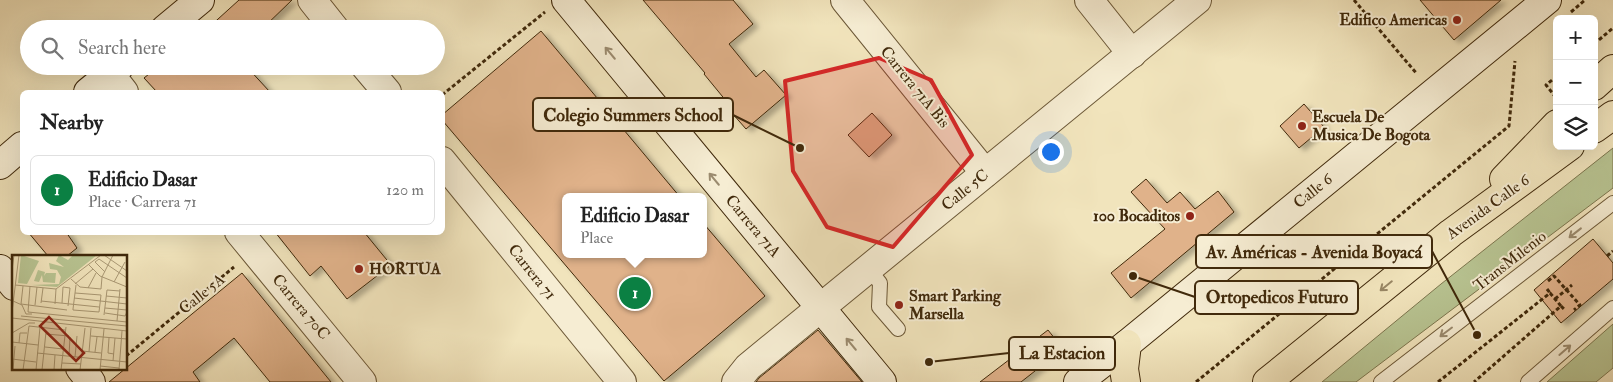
<!DOCTYPE html>
<html lang="en">
<head>
<meta charset="utf-8">
<style>
	body { margin:0; font-family:"IM FELL Double Pica",serif; background:#f6f6f6; color:#222 }
	.controls { position:absolute; right:15px; top:15px; display:grid; overflow:hidden; border-radius:8px; box-shadow:0 5px 20px #0002 }
	.controls button { width:45px; height:45px; display:grid; place-items:center; padding:0; border:0; border-bottom:1px solid #e0e0e0; background:#fff; color:#222; font:25px sans-serif }
	.you { position:absolute; left:1050px; top:151px; width:18px; height:18px; margin:-12px; border:4px solid #fff; border-radius:50%; background:#1a73e8; box-shadow:0 0 0 8px #1a73e833 }
	.badge { display:grid; place-items:center; width:32px; height:32px; border-radius:50%; background:#0b8043; color:#fff; font-size:16px; font-weight:700 }
	.pin { position:absolute; translate:-50% -50%; border:2px solid #fff; box-shadow:0 1px 5px #0006 }
	.popup { position:absolute; left:562px; top:193px; width:145px; height:65px; box-sizing:border-box; display:grid; place-content:center; border-radius:8px; background:#fff; filter:drop-shadow(0 1px 4px #0005); font-size:16px; white-space:nowrap; color:#767676 }
	.popup b { font-size:19px; color:#222 }
	.popup::after { content:''; position:absolute; left:50%; top:100%; margin-left:-10px; border:10px solid transparent; border-top-color:#fff }
	.list { margin:0; padding:0; list-style:none }
	h2 { display:flex; justify-content:space-between; align-items:center; height:65px; margin:0; padding:0 20px; font-size:21px }
	h2 small { font-size:16px; font-weight:400; color:#767676 }
	.list li { display:grid; grid-template-columns:32px 1fr auto; gap:15px; align-items:center; box-sizing:border-box; height:70px; margin:0 10px 10px; padding:0 10px; border:1px solid #e0e0e0; border-radius:8px }
	.list b { display:block; font-size:19px; white-space:nowrap }
	.list p { margin:0; font-size:16px; white-space:nowrap; color:#767676 }
	.list em { font-size:16px; font-style:normal; color:#767676 }
	.icon { flex:none; width:28px; height:28px; fill:none; stroke:currentColor; stroke-width:2; stroke-linecap:round; stroke-linejoin:round }
	.map { position:relative; flex:none; width:1613px; height:382px; overflow:hidden }
	.search { position:absolute; background:#fff; box-shadow:0 5px 20px #0002; left:20px; top:20px; width:425px; height:55px; display:flex; align-items:center; gap:12px; box-sizing:border-box; padding:0 18px; border-radius:28px; color:#767676; font-size:19px }
	.panel { position:absolute; background:#fff; box-shadow:0 5px 20px #0002; left:20px; top:90px; width:425px; height:145px; border-radius:8px }
	.map>svg:first-child { display:block }
	.green { fill:#b8c492; stroke:#7c764e }
	.building { fill:#e0b28a; stroke:#40290b; filter:url(#shadow) }
	.lines { fill:none; stroke-linecap:round; stroke-linejoin:round }
	.lane-casing { stroke:#6c5837; stroke-width:16 }
	.street-casing { stroke:#6c5837; stroke-width:30 }
	.secondary-casing { stroke:#40290b; stroke-width:30 }
	.highway-casing { stroke:#40290b; stroke-width:30 }
	.path { stroke:#40290b; stroke-width:3; stroke-dasharray:4 2.5; stroke-linecap:butt }
	.lane { stroke:#f6edd3; stroke-width:14 }
	.street { stroke:#f6edd3; stroke-width:28 }
	.secondary { stroke:#f6edd3; stroke-width:28 }
	.highway { stroke:#f1e4bc; stroke-width:28 }
	.oneway { stroke:#9b8b6f }
	.oneway2 { stroke:#988664 }
	.marked { fill:#d62828; fill-opacity:0.2; stroke:#d62828; stroke-width:4; stroke-linejoin:round }
	.poi-dot { fill:#8f2418; stroke:#f6edd3; stroke-width:2 }
	.labels { text-anchor:middle; dominant-baseline:central; stroke-width:4; stroke-linejoin:round; paint-order:stroke }
	.poi-label { font-size:16px; font-weight:bold; fill:#40290b; stroke:#f6edd3; text-anchor:start }
	.street-label { font-size:16px; fill:#40290b; stroke:#f6edd3 }
	.inset-road { fill:none; stroke:#aa9975; stroke-width:1 }
	.view { fill:#8f2418; fill-opacity:0.15; stroke:#8f2418; stroke-width:2.5 }
	.inset-edge { fill:none; stroke:#40290b; stroke-width:2.5 }
	.leader { fill:none; stroke:#40290b; stroke-width:2 }
	.callout-dot { fill:#40290b; stroke:#f6edd3; stroke-width:2 }
	.callout { fill:#f6edd3; stroke:#40290b; stroke-width:2 }
	.callout-label { font-size:18px; text-anchor:middle; font-weight:bold; fill:#40290b }
</style>
</head>
<body>
<div class="map">
<svg width="1613" height="382" viewBox="0 0 1613 382">
	<defs>
		<filter id="shadow"><feDropShadow dx="5.5" dy="3" stdDeviation="2.5" flood-color="#0004"/></filter>
	</defs>
	<rect width="100%" height="100%" fill="#f1e4bc"/>
	<filter id="stains"><feTurbulence type="fractalNoise" baseFrequency=".004" numOctaves="4"/><feColorMatrix values="0 0 0 0 .2 0 0 0 0 .09 0 0 0 0 .02 0 0 0 .5 -.17"/></filter>
	<radialGradient id="worn" r=".72"><stop offset=".6" stop-color="#630" stop-opacity="0"/><stop offset="1" stop-color="#630" stop-opacity=".3"/></radialGradient>
	<g class="green">
		<polygon points="1613,148 1613,188 1356,382 1322,382 1441,284"/>
		<polygon points="1613,324 1613,368 1596,382 1547,382"/>
	</g>
	<g class="building">
		<polygon points="239,0 292,0 262,29 207,29"/>
		<polygon points="643,0 733,0 753,24 729,44 756,77 764,70 786,95 746,129 725,105 727,102 704,74 705,73"/>
		<polygon points="1420,0 1501,0 1454,40"/>
		<polygon points="541,31 680,197 566,197 566,254 704,254 704,224 765,296 664,381 442,120 442,115"/>
		<polygon points="159,66 246,66 270,92 157,92 144,78"/>
		<polygon points="1304,104 1324,127 1299,148 1280,126"/>
		<polygon points="872,113 892,135 869,157 848,135"/>
		<polygon points="1146,179 1167,203 1180,192 1195,209 1218,191 1234,212 1131,298 1111,273 1165,229 1131,192"/>
		<polygon points="28,232 66,232 77,248 67,256 48,256"/>
		<polygon points="275,232 364,232 391,265 347,299 321,266 310,276"/>
		<polygon points="1593,239 1613,263 1613,279 1561,323 1534,290"/>
		<polygon points="242,273 331,382 270,382 234,338 193,372 200,382 109,382"/>
		<polygon points="818,330 862,382 756,382 759,378"/>
		<polygon points="1048,330 1063,349 1021,382 980,382"/>
	</g>
	<g class="lines">
		<defs>
			<g id="lane">
				<polyline points="869,269 880,283 879,307 898,329"/>
				<polyline points="1381,382 1613,203"/>
				<polyline points="1528,382 1613,308"/>
			</g>
			<g id="street">
				<polyline points="312,0 335,29"/>
				<polyline points="845,0 985,173"/>
				<polyline points="1089,0 1132,54"/>
				<polyline points="365,66 387,92"/>
				<polyline points="110,74 124,92"/>
				<polyline points="442,161 622,382"/>
				<polyline points="239,232 362,382"/>
				<polyline points="736,382 748,367 1197,0"/>
			</g>
			<g id="secondary">
				<polyline points="566,0 882,382"/>
				<polyline points="165,29 200,0"/>
				<polyline points="88,92 120,66"/>
				<polyline points="0,165 22,146"/>
				<polyline points="0,269 14,286"/>
				<polyline points="80,368 91,382"/>
				<polyline points="1078,382 1127,344 1547,0"/>
			</g>
			<g id="highway">
				<polyline points="1594,86 1613,69"/>
				<polyline points="1594,129 1613,115"/>
				<polyline points="1504,179 1557,124"/>
				<polyline points="1126,382 1124,369 1127,344"/>
				<polyline points="1267,382 1451,233 1570,146"/>
			</g>
		</defs>
		<use href="#lane" class="lane-casing"/>
		<use href="#street" class="street-casing"/>
		<use href="#secondary" class="secondary-casing"/>
		<use href="#highway" class="highway-casing"/>
		<g class="path">
			<polyline points="1354,0 1417,74"/>
			<polyline points="1571,12 1585,0"/>
			<polyline points="1594,44 1613,28"/>
			<polyline points="1557,76 1546,85 1554,95 1557,93"/>
			<polyline points="442,95 545,12"/>
			<polyline points="1607,256 1613,251"/>
			<polyline points="1548,281 1554,276 1580,305 1574,310"/>
			<polyline points="1547,289 1550,293"/>
			<polyline points="1555,299 1572,285"/>
			<polyline points="1561,306 1565,310"/>
			<polyline points="126,356 234,267"/>
			<polyline points="1196,382 1509,126 1515,61"/>
			<polyline points="1438,382 1550,293 1561,306 1474,382"/>
		</g>
		<use href="#lane" class="lane"/>
		<use href="#street" class="street"/>
		<use href="#secondary" class="secondary"/>
		<use href="#highway" class="highway"/>
	</g>
	<defs><path id="oneway-shaft" d="M-6 0H5M1.5-3L5.5 0L1.5 3" fill="none" stroke-width="1.6" stroke-linecap="round" stroke-linejoin="round" transform="scale(1.25)"/></defs>
	<g class="oneway">
		<use href="#oneway-shaft" transform="translate(610 53) rotate(-130)"/>
		<use href="#oneway-shaft" transform="translate(714 179) rotate(-130)"/>
		<use href="#oneway-shaft" transform="translate(1575 233) rotate(142)"/>
		<use href="#oneway-shaft" transform="translate(1446 332) rotate(143)"/>
		<use href="#oneway-shaft" transform="translate(851 344) rotate(-130)"/>
		<use href="#oneway-shaft" transform="translate(1565 350) rotate(-41)"/>
	</g>
	<use class="oneway2" href="#oneway-shaft" transform="translate(1386 286) rotate(141)"/>
	<path class="marked" d="M879,58L931,80L972,155L893,247L827,227L793,171L785,81Z"/>
	<g class="poi-dot">
		<circle cx="1457" cy="20" r="5"/>
		<circle cx="1302" cy="126" r="5"/>
		<circle cx="1190" cy="216" r="5"/>
		<circle cx="359" cy="269" r="5"/>
		<circle cx="899" cy="305" r="5"/>
	</g>
	<g class="labels">
		<g class="poi-label">
			<text x="1447" y="20" text-anchor="end">Edifico Americas</text>
			<text x="1312" y="117">Escuela De<tspan x="1312" dy="18">Musica De Bogota</tspan></text>
			<text x="1180" y="216" text-anchor="end">100 Bocaditos</text>
			<text x="369" y="269">HORTUA</text>
			<text x="909" y="296">Smart Parking<tspan x="909" dy="18">Marsella</tspan></text>
		</g>
		<g class="street-label">
			<text transform="translate(915 87) rotate(51)">Carrera 71A Bis</text>
			<text transform="translate(965 190) rotate(-39)">Calle 5C</text>
			<text transform="translate(1313 191) rotate(-39)">Calle 6</text>
			<text transform="translate(1488 207) rotate(-36)">Avenida Calle 6</text>
			<text transform="translate(753 226) rotate(50)">Carrera 71A</text>
			<text transform="translate(1510 261) rotate(-38)">TransMilenio</text>
			<text transform="translate(532 272) rotate(51)">Carrera 71</text>
			<text transform="translate(202 294) rotate(-39)">Calle 5A</text>
			<text transform="translate(301 307) rotate(50)">Carrera 70C</text>
		</g>
	</g>
	<g transform="translate(12 255)">
		<rect width="115" height="115" fill="#f1e4bc"/>
		<path d="M9,0L27,6L15,29L6,28ZM47,0L56,5L61,0H85L45,32L20,30L47,29L49,22L45,15L38,14L37,8L52,12L44,6ZM26,15L33,17L32,21L34,18H44L43,28L31,27L30,20L27,27L22,26Z" fill="#b8c492"/>
		<path class="inset-road" d="M92,0L115,16M77,10L88,21L115,32M0,15L2,0M93,17L83,7L87,4L115,23M59,24L68,32L89,34L90,22L101,0M102,27L113,7M63,29L81,14M3,30L44,34M11,31L9,49L55,55M18,31L16,57L115,67M76,33L84,18M44,34L89,0M63,38L89,40L87,57L61,55V54L64,30M94,41L115,43M62,43L115,49M1,46L10,50L14,59H20M29,46L87,52M29,48L31,33M50,48L51,32L58,33L56,51M43,49L44,34M23,50L25,32M93,53L115,55M0,57L7,0M93,58L113,61L115,57M92,60L95,35L108,36M9,61L115,71M0,63L115,76M105,66L108,34M0,78L17,68H23M34,79L57,81M79,81L115,84M97,83L96,98L102,99M0,87L26,90M7,88L8,78H15M33,92L51,94M70,96L89,98M77,97L79,73M83,97L85,82M25,98L115,107M57,101L58,82M63,102L65,81M0,104L24,107M101,106L103,83M50,108L69,109M88,111L107,113M1,115L3,91M11,115L17,71L53,75M24,115L28,72M30,115L34,77M42,115L43,100M49,115L54,72M68,115L73,73M88,115L92,74M107,115L110,76"/>
		<path class="view" d="M37,62L72,98L64,106L28,71Z"/>
		<rect width="115" height="115" class="inset-edge"/>
	</g>
	<path class="leader" d="M800 148L733 115M1477 335L1432 251M1133 276L1195 297M929 362L1009 353"/>
	<g class="callout-dot">
		<circle cx="800" cy="148" r="5"/>
		<circle cx="1477" cy="335" r="5"/>
		<circle cx="1133" cy="276" r="5"/>
		<circle cx="929" cy="362" r="5"/>
	</g>
	<g class="callout">
		<rect x="533" y="98" width="200" height="33" rx="5"/>
		<rect x="1196" y="235" width="236" height="33" rx="5"/>
		<rect x="1195" y="281" width="163" height="33" rx="5"/>
		<rect x="1009" y="337" width="106" height="33" rx="5"/>
	</g>
	<g class="callout-label">
		<text x="633" y="121">Colegio Summers School</text>
		<text x="1314" y="258">Av. Américas - Avenida Boyacá</text>
		<text x="1277" y="303">Ortopedicos Futuro</text>
		<text x="1062" y="359">La Estacion</text>
	</g>
	<rect width="100%" height="100%" filter="url(#stains)"/>
	<rect width="100%" height="100%" fill="url(#worn)"/>
</svg>
<div class="controls">
<button>+</button>
<button>−</button>
<button><svg class="icon" aria-label="layers" viewBox="0 0 24 24"><path d="M12 4l9 5-9 5-9-5zM3 14l9 5 9-5"/></svg></button>
</div>
<div class="you"></div>
<div class="pin badge" style="left:635px;top:293px">1</div>
<div class="popup"><b>Edificio Dasar</b>Place</div>
<div class="search"><svg class="icon" aria-label="search" viewBox="0 0 24 24"><circle cx="10" cy="10" r="6"/><path d="M15 15l6 6"/></svg>Search here</div>
<section class="panel">
<h2>Nearby<small></small></h2>
<ul class="list">
<li><span class="badge">1</span><div><b>Edificio Dasar</b><p>Place · Carrera 71</p></div><em>120 m</em></li>
</ul>
</section>
</div>
</body>
</html>
